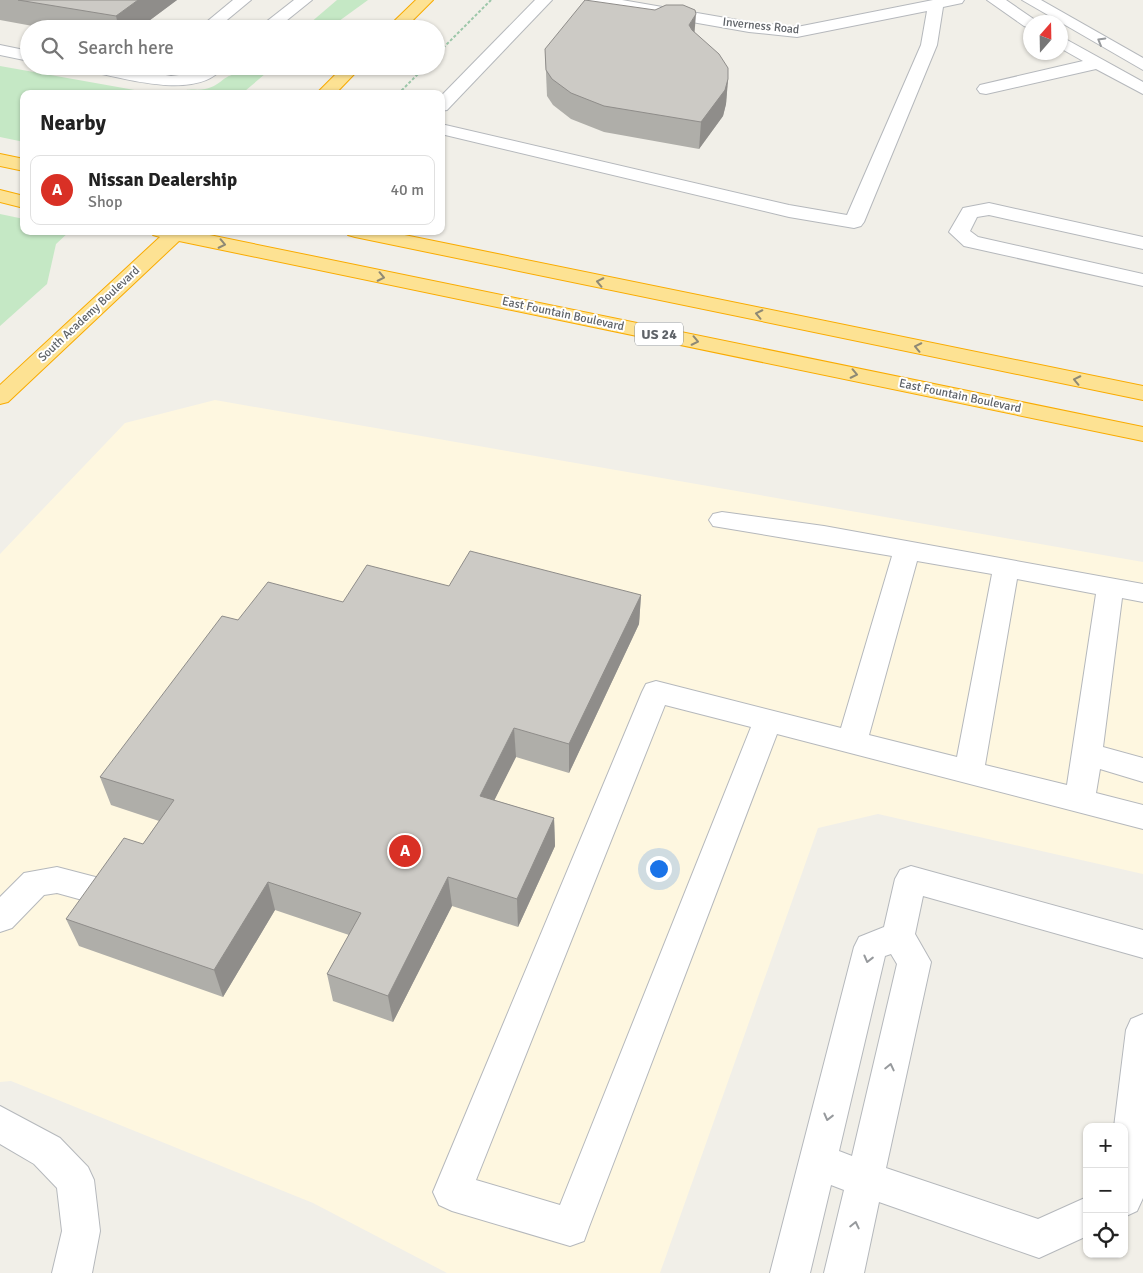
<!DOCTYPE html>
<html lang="en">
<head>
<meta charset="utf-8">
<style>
	body { margin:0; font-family:Signika,sans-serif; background:#f2f2f2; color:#222 }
	.controls { position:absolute; right:15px; bottom:15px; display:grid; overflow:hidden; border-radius:10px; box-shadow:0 1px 4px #0004 }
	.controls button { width:45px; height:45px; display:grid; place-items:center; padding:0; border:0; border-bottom:1px solid #e0e0e0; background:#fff; color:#222; font:25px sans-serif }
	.compass { position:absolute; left:1023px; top:15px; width:45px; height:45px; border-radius:50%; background:#fff; box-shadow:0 1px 4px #0004; rotate:20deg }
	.you { position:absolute; left:658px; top:868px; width:18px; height:18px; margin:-12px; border:4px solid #fff; border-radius:50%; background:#1a73e8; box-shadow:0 0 0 8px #1a73e833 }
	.badge { display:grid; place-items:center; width:32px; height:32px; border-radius:50%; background:#d93025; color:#fff; font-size:16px; font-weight:700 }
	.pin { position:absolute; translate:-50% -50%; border:2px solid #fff; box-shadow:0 1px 5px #0006 }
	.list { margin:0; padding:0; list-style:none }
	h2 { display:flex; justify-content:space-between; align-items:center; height:65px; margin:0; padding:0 20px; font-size:21px }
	h2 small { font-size:16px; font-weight:400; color:#767676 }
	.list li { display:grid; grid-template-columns:32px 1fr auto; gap:15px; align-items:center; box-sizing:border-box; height:70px; margin:0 10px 10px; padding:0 10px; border:1px solid #e0e0e0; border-radius:10px }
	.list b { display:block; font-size:19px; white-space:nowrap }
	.list p { margin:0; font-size:16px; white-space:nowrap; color:#767676 }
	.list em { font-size:16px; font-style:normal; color:#767676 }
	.icon { flex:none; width:28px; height:28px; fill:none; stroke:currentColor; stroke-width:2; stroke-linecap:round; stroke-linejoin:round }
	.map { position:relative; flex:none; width:1143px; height:1273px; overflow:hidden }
	.search { position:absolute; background:#fff; box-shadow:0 1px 4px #0004; left:20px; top:20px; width:425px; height:55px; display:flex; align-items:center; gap:12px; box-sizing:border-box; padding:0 18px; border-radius:28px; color:#767676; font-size:19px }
	.panel { position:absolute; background:#fff; box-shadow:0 1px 4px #0004; left:20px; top:90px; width:425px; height:145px; border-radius:10px }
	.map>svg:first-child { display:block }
	.commercial { fill:#fef7e0 }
	.green { fill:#c5e8c5 }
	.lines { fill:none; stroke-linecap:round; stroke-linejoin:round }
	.minor-casing { stroke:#b5b8bc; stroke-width:2 }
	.highway-casing { stroke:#f9ab00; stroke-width:2 }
	.path { stroke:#9cc7a9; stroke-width:2; stroke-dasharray:3 2; stroke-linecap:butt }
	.minor { fill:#fff; fill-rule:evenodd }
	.highway { fill:#fde293; fill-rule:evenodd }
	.wall { fill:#afaea9 }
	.shaded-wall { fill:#8f8d8a }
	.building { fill:#cccac5; stroke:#8f8d8a }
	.oneway { stroke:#979a9d }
	.oneway2 { stroke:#8e8975 }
	.labels { text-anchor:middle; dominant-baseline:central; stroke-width:4; stroke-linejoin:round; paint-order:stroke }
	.far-street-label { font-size:12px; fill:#5f6368; stroke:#fff }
	.shield { fill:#fff; stroke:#8f9295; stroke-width:1 }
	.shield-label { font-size:14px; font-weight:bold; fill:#5f6368 }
</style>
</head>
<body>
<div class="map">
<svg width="1143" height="1273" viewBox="0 0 1143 1273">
	<rect width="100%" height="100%" fill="#f1efe8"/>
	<polygon class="commercial" points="215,400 1143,562 1143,874 878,814 818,828 660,1273 447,1273 313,1203 11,1081 0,1082 0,554 125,423"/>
	<g class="green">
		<polygon points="337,0 368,0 328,29 303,29"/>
		<polygon points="0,66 157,94 24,94 24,142 0,137"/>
		<path d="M259,66H281L274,72L265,74L245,91V94H178C187,87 195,91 205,89C225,85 222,71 249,74Z"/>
		<polygon points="0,214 24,219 24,231 70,231 56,244 47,284 0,326"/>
	</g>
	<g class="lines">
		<defs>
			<g id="minor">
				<polygon points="233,0 251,0 216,29 198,29"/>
				<polygon points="294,0 312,0 276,29 257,29"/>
				<polygon points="535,0 552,0 447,110 441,111 441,96"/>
				<polygon points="587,0 622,0 749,22 797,27 933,0 964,0 962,3 943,7 937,45 864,222 861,226 854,228 789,217 441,134 441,124 789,205 847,215 921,45 927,11 797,37 749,32 595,5"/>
				<polygon points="987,0 1006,0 1038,22 1030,22 1030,28 1024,26"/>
				<polygon points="1022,0 1041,0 1143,58 1143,70"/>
				<polygon points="1060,36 1143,82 1143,94 1096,69 986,94 980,93 977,89 980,85 1083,61 1060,48"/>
				<polygon points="0,45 29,51 29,61 0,55"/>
				<path d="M80,66H118L171,76L195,73L205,66H224C199,102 124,78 88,71Z"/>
				<polygon points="989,203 1143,237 1143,249 989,215 977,217 970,231 978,237 1143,274 1143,286 964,246 949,232 963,208"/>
				<path d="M722,512L824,526L1143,584V602L1122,598L1103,747L1143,758V782L1100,769L1096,793L1143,805V829L777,734L589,1227L584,1241L570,1246L452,1211L439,1205L433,1192L642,692L646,684L656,681L841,728L892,556L713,526L709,520L713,514ZM917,561L992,574L957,757L869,735ZM1017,579L1096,594L1067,785L985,765ZM665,705L751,727L560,1205L476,1180Z"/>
				<path d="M911,866L1143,930V958L923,896L915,934L931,962L886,1168L1038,1219L1087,1197V1236L1039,1258L879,1202L864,1273H824L844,1190L831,1185L810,1273H770L854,947L859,937L884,927L895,879L900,870ZM891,954L897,964L852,1156L839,1151L885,956Z"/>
				<polygon points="57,867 126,885 131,895 126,905 115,909 57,893 44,895 12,928 0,932 0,897 24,873"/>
				<polygon points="1143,1014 1143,1198 1137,1211 1124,1217 1124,1127 1114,1127 1126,1030 1131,1019"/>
				<polygon points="0,1106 60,1138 88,1167 94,1180 100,1231 92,1273 52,1273 62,1231 57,1188 34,1164 0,1144"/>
			</g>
			<g id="highway">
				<polygon points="416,0 433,0 404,29 386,29"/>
				<polygon points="344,66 362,66 335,94 316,94"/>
				<polygon points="0,154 24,159 24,171 0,166"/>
				<polygon points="0,190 24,196 24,208 0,202"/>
				<polygon points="150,231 190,231 1143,427 1143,441 179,241 8,402 0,404 0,385 160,237 153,235"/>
				<polygon points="345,231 385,231 1143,386 1143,400 355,237 348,235"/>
			</g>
		</defs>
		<use href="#minor" class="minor-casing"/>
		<use href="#highway" class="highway-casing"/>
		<g class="path">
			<polyline points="436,55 491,0"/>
			<polyline points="398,94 426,66"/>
		</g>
		<use href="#minor" class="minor"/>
		<use href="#highway" class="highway"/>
	</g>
	<g class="wall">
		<polygon points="0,0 177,0 138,29 49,29 0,20"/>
		<polygon points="695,33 728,79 726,104 723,116 699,149 604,132 571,119 553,105 547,96 545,49"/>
		<polygon points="449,586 641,595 639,624 569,773 516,757 494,800 554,818 555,846 518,927 452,906 393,1022 333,1001 327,974 349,935 275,910 223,997 79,946 66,919 143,844 159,821 111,805 100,777 238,620 343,602"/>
	</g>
	<g class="shaded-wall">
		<polygon points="138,0 177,0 138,29 119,29 116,16"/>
		<polygon points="696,14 694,39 689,25"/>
		<polygon points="728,79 726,104 723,116 699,149 701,122"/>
		<polygon points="641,595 639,624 569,773 569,744"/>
		<polygon points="514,728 516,757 482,825 480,796"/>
		<polygon points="554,818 555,846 518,927 517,899"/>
		<polygon points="448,877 452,906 393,1022 388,996"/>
		<polygon points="268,882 275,910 223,997 214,970"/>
	</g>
	<g class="building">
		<polygon points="18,0 138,0 116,16"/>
		<polygon points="585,0 655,10 666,5 683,5 695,10 696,14 689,25 692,30 719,54 728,68 728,79 725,90 701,122 604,106 571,93 552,79 546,70 545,49"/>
		<polygon points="470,551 641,595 569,744 514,728 480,796 554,818 517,899 448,877 388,996 327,974 361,913 268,882 214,970 66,919 124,838 143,844 174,800 100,777 222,616 238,620 268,582 343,602 367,565 449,586"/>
	</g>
	<defs><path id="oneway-chevron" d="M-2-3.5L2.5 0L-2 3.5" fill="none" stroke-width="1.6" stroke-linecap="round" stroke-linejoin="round" transform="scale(1.25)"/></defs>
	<g class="oneway">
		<use href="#oneway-chevron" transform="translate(1101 41) rotate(-150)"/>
		<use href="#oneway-chevron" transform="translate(868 959) rotate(104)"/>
		<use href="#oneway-chevron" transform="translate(890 1067) rotate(-77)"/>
		<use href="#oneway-chevron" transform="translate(828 1117) rotate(104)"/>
		<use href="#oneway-chevron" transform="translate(855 1225) rotate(-77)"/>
	</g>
	<g class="oneway2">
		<use href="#oneway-chevron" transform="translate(222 244) rotate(12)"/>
		<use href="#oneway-chevron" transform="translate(381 277) rotate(12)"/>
		<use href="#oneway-chevron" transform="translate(600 282) rotate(-168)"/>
		<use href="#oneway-chevron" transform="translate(759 314) rotate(-168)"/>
		<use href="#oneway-chevron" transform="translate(695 341) rotate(12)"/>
		<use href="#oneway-chevron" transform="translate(918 347) rotate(-168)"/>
		<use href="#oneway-chevron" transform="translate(854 374) rotate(12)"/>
		<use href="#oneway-chevron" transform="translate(1077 380) rotate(-168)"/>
	</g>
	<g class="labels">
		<g class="far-street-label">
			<text transform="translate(761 26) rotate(6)">Inverness Road</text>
			<text transform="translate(89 314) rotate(-43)">South Academy Boulevard</text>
			<text transform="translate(563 314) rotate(12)">East Fountain Boulevard</text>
			<text transform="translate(960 396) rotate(12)">East Fountain Boulevard</text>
		</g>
		<rect class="shield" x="635" y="322.5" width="48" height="23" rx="4"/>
		<g class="shield-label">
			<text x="659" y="334">US 24</text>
		</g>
	</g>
</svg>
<div class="controls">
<button>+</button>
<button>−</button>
<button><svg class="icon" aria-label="locate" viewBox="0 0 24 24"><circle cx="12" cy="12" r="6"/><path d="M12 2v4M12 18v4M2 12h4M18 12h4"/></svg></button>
</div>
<svg class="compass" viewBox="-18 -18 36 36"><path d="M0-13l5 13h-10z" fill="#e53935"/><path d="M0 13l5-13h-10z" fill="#767676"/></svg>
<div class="you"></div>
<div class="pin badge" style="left:405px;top:851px">A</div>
<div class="search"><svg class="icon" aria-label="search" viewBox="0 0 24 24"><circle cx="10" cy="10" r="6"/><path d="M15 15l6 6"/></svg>Search here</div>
<section class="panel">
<h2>Nearby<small></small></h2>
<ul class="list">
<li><span class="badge">A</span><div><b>Nissan Dealership</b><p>Shop</p></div><em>40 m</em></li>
</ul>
</section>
</div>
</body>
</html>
